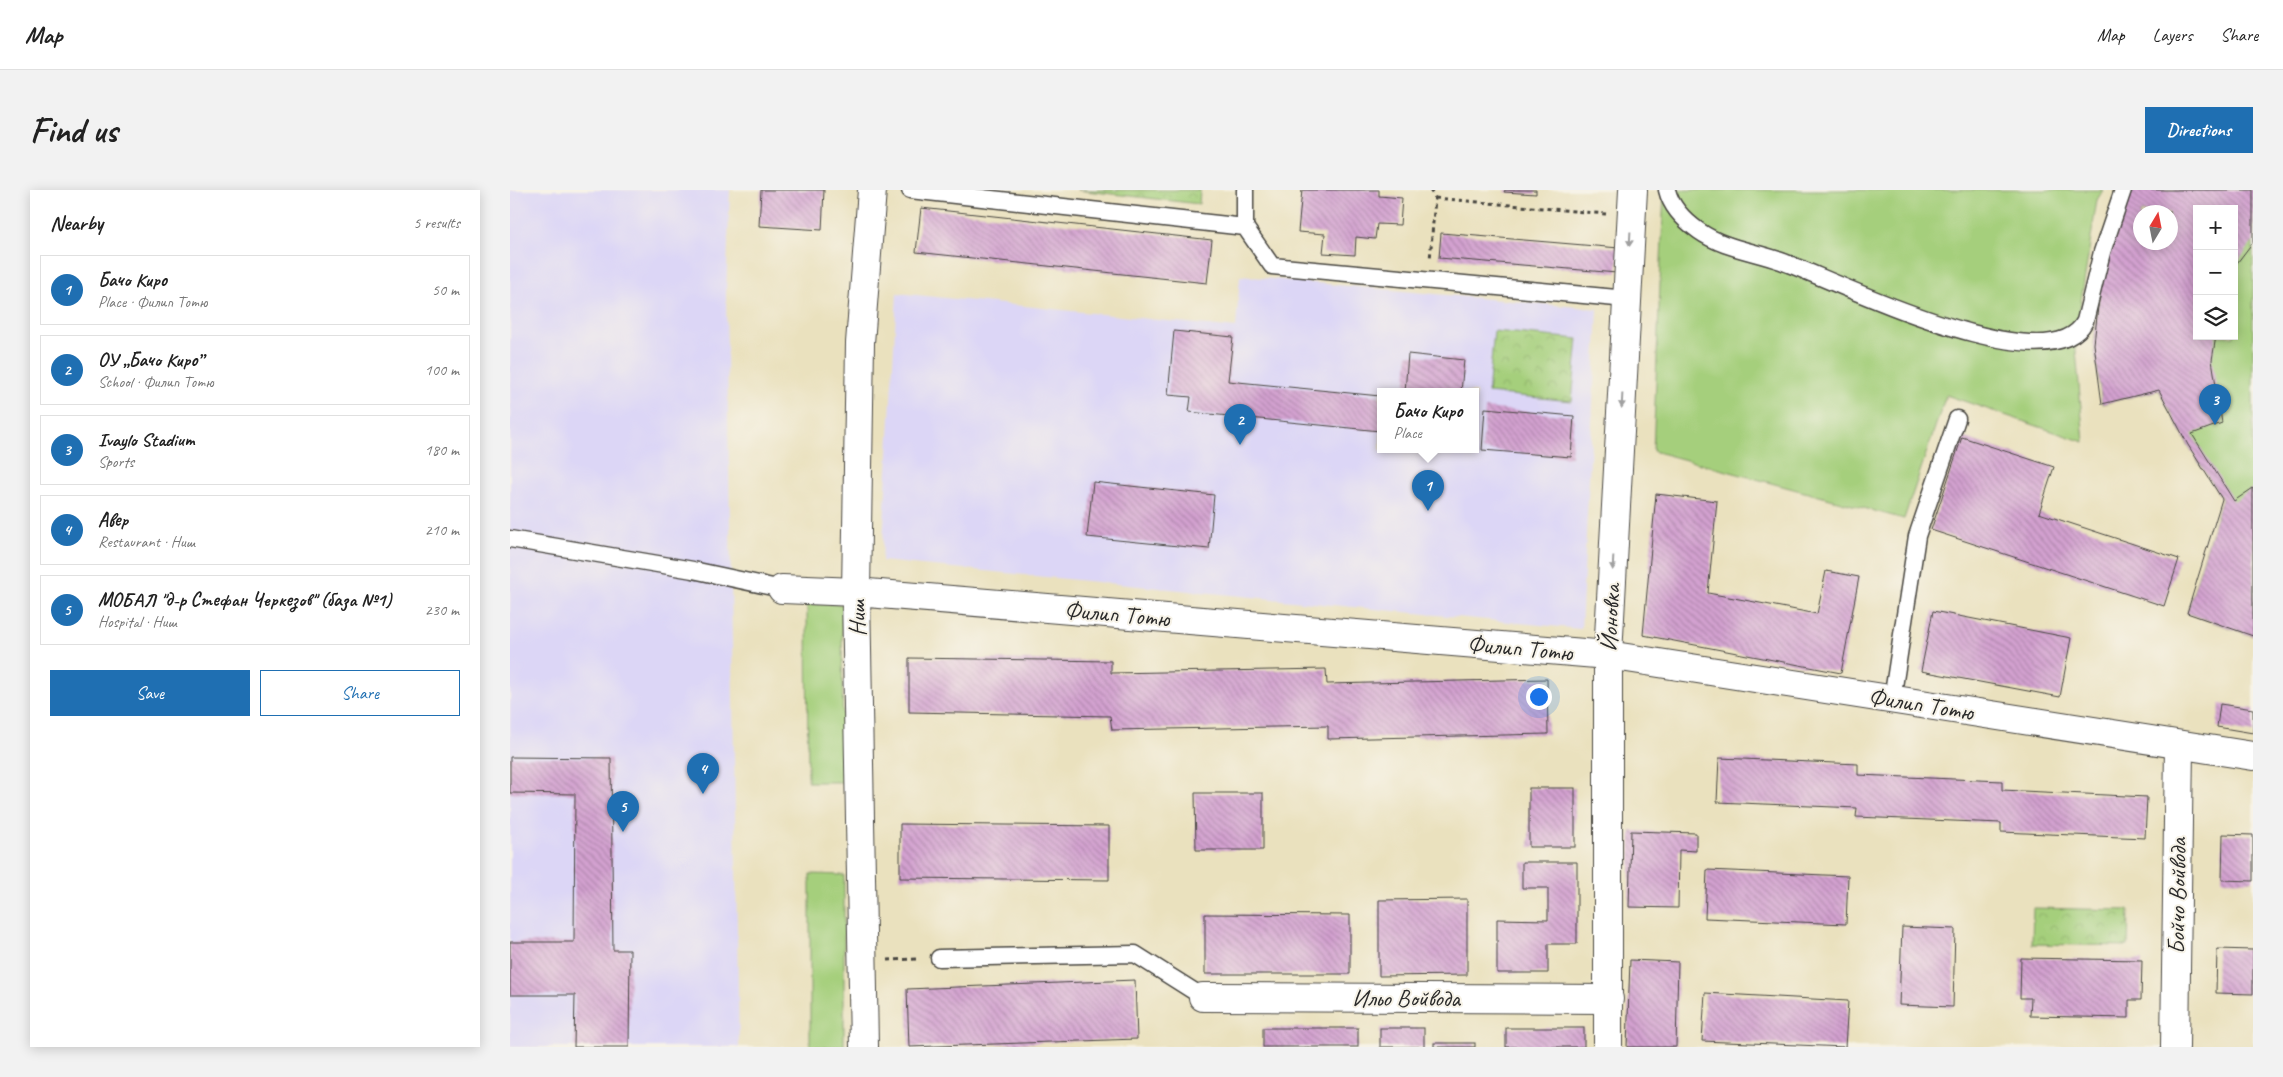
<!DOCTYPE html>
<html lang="en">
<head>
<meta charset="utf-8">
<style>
	body { margin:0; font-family:Caveat,sans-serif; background:#f2f2f2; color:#222 }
	.controls { position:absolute; right:15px; top:15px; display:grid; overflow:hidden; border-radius:0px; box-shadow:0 2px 12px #0003 }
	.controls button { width:45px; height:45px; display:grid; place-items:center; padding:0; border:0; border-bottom:1px solid #e0e0e0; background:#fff; color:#222; font:25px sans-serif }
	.compass { position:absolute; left:1623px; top:15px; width:45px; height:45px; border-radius:50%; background:#fff; box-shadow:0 2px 12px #0003; rotate:10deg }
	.you { position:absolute; left:1028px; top:506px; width:18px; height:18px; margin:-12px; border:4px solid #fff; border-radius:50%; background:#1a73e8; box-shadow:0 0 0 8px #1a73e833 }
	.badge { display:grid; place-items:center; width:32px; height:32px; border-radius:50%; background:#1f6fb2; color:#fff; font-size:16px; font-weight:700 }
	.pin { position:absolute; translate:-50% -41px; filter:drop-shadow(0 1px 2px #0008) }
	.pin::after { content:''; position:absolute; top:26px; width:18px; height:15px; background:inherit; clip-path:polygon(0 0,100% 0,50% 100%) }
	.popup { position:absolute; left:867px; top:198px; width:102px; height:65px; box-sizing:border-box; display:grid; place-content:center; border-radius:0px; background:#fff; filter:drop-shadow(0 1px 4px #0005); font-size:16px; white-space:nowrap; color:#767676 }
	.popup b { font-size:19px; color:#222 }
	.popup::after { content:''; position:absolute; left:50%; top:100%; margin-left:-10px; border:10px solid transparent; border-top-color:#fff }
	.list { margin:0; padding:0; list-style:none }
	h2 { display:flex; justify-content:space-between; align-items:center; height:65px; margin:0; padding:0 20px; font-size:21px }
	h2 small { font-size:16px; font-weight:400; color:#767676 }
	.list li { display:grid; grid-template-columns:32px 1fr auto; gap:15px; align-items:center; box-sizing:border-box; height:70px; margin:0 10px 10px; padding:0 10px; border:1px solid #e0e0e0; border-radius:0px }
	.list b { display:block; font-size:19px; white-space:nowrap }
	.list p { margin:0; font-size:16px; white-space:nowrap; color:#767676 }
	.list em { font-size:16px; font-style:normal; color:#767676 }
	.actions { display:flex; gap:10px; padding:15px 20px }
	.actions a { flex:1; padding:11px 0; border:1px solid #1f6fb2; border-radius:0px; text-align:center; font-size:18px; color:#1f6fb2 }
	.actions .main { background:#1f6fb2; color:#fff }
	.icon { flex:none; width:28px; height:28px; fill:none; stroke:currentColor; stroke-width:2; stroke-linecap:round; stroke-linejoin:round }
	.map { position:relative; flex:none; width:1743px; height:857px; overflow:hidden; border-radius:0px }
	header { display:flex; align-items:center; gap:30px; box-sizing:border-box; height:70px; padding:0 25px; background:#fff; border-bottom:1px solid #e0e0e0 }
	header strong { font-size:24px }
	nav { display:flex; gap:28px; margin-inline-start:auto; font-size:18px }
	.intro { display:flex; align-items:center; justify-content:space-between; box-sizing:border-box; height:120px; padding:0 30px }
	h1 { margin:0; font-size:35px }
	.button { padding:12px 22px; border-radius:0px; background:#1f6fb2; color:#fff; font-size:18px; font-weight:700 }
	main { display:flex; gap:30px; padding:0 30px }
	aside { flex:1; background:#fff; border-radius:0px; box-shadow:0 2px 12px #0003 }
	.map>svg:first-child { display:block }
	.built { fill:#dcd6f6; fill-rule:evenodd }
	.green { fill:#a5cf7b; stroke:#687d53; fill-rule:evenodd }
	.park { fill:url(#park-crowns); stroke:#687d53 }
	.building { fill:url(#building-back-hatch); fill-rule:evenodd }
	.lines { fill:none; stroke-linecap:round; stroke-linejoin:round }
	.service-casing { stroke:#484641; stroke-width:19 }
	.minor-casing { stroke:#484641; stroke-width:30 }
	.path { stroke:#484641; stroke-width:3; stroke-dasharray:4 4; stroke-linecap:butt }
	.service { stroke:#fff; stroke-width:16 }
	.minor { stroke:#fff; stroke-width:28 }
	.oneway { fill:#a0a0a0 }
	.labels { text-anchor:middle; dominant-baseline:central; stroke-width:4; stroke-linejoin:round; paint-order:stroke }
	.street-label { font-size:24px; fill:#2b2b2b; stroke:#f7f3e8 }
</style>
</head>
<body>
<header>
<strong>Map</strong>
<nav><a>Map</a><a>Layers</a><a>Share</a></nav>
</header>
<div class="intro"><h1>Find us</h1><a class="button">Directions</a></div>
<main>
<aside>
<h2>Nearby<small>5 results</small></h2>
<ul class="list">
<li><span class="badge">1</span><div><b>Бачо Киро</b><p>Place · Филип Тотю</p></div><em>50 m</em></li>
<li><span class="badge">2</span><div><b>ОУ „Бачо Киро”</b><p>School · Филип Тотю</p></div><em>100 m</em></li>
<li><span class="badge">3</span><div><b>Ivaylo Stadium</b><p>Sports</p></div><em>180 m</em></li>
<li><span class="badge">4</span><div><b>Авер</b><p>Restaurant · Ниш</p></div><em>210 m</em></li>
<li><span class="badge">5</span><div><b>МОБАЛ &quot;д-р Стефан Черкезов&quot; (база №1)</b><p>Hospital · Ниш</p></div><em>230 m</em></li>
</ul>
<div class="actions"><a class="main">Save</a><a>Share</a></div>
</aside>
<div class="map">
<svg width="1743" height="857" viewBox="0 0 1743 857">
	<defs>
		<pattern id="park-crowns" width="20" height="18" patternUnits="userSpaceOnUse" patternTransform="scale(1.25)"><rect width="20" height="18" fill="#a5cf7b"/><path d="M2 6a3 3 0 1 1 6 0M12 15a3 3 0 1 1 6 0" fill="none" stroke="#8eb26a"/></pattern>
		<pattern id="building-back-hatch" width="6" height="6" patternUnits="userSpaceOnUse" patternTransform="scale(1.25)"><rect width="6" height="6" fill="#d3a1d0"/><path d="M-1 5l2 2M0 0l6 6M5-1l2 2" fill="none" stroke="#ab83a9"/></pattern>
	</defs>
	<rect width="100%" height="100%" fill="#f7f3e8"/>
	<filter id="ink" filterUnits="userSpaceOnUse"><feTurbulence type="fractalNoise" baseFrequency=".02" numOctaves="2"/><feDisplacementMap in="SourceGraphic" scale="10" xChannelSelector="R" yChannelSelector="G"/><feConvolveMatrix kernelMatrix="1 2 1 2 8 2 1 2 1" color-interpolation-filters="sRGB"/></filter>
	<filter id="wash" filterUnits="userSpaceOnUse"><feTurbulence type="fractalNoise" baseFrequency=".0096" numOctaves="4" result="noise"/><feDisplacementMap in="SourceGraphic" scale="20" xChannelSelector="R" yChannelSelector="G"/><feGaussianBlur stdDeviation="1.12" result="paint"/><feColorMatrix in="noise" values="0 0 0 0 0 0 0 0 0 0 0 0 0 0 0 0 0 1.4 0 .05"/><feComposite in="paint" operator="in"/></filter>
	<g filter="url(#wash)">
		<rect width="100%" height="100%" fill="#eae1be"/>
		<g class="built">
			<polygon points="0,0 220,0 216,105 229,857 0,857"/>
			<path d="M730,86L1088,119L1071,439L372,371L387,103L726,138ZM870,202H966V260H870Z"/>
		</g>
		<g class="green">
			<polygon points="1154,0 1593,0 1587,10 1565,149 1574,252 1436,205 1394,329 1143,261"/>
			<path d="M1743,0V446L1677,423L1712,309L1678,255L1649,200L1592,214L1584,154L1592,79L1611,17ZM1687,19H1724V146H1687ZM1630,22H1660V52H1630Z"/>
			<polygon points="297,414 332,414 333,592 298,592"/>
			<polygon points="300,684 334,685 334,857 300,857"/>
		</g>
		<g class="park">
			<polygon points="568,0 690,0 689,14"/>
			<polygon points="984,141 1068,149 1062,211 978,203"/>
			<polygon points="1523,718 1619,720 1618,756 1522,754"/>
		</g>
		<g id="blocks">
			<g class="building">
				<polygon points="251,0 314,0 312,40 249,36"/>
				<polygon points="792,0 869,0 869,6 892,8 890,35 867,34 865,49 846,47 845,65 813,63 815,44 788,42"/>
				<polygon points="995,0 1026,0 1026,4 994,2"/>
				<path d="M1621,0H1743V52L1724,77V19H1687V146H1706L1702,170L1712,233L1682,244L1724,311L1743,298V446L1677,423L1712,309L1678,255L1649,200L1592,214L1584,154L1592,79L1611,17ZM1630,22H1660V52H1630Z"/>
				<polygon points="411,18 702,50 697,93 406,62"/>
				<polygon points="931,43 1109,58 1107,83 929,68"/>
				<polygon points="664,141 723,147 718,191 870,206 870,241 679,222 681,207 658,205"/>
				<polygon points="898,164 954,170 951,202 895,202"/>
				<polygon points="975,218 1064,226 1061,267 972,260"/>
				<polygon points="1452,247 1544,277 1529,323 1669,369 1654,416 1421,340"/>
				<polygon points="583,292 704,305 699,359 577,347"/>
				<polygon points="1146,304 1207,311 1198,403 1307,424 1316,381 1349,387 1331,483 1133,445"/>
				<polygon points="1423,421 1561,448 1550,507 1411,481"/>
				<polygon points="399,468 601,471 601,483 816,479 817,494 1037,489 1038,544 818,549 818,536 602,540 600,526 399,522"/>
				<polygon points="1710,514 1743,519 1743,543 1707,537"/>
				<polygon points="0,567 101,568 103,760 120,760 119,857 64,857 65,805 0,805 0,752 64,752 65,604 0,603"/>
				<polygon points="1209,568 1348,574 1348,585 1492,591 1492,600 1637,607 1635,648 1491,642 1491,633 1346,627 1347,618 1207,612"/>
				<rect x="1019" y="598" width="46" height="59"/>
				<polygon points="685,603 753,603 753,660 686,660"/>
				<polygon points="390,634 599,636 599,690 390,688"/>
				<polygon points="1121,641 1186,643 1186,661 1169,660 1168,718 1119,717"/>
				<polygon points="1713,644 1743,645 1743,691 1712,690"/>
				<polygon points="1012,672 1067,672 1067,754 1038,754 1038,783 987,783 987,729 1038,730 1038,698 1012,698"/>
				<polygon points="1197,680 1338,686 1336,734 1195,728"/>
				<polygon points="957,709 957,785 869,786 869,710"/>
				<polygon points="695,724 840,725 840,784 695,784"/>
				<polygon points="1392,737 1445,739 1443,817 1389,815"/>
				<polygon points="1707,759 1743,760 1743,804 1706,803"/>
				<polygon points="1511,768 1632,770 1631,810 1619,810 1619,828 1520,826 1521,808 1510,808"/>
				<polygon points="1120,770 1168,772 1166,857 1117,857"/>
				<polygon points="625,790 627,849 399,857 397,799"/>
				<polygon points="1195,803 1338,811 1335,857 1192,851"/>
				<rect x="753" y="838" width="95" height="19"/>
				<rect x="870" y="838" width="44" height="19"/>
				<rect x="996" y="838" width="78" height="19"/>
				<rect x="924" y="853" width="41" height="4"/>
			</g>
		</g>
	</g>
	<g filter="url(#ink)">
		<use href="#blocks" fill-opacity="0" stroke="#484641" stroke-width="1"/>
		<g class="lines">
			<defs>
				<g id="service">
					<polyline points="400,0 735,37 762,76 1117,109"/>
					<path d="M1157,0C1161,17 1175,31 1189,41C1213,58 1243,61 1271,71C1322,89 1541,199 1575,131L1592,62L1613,0"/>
					<polyline points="735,37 735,0"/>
					<polyline points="0,349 183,380 272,399"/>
					<polyline points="1382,510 1407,346 1447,229"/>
					<polyline points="429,768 625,764 693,807"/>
				</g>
				<g id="minor">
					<polyline points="272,399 346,402 1098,465 1743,566"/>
					<polyline points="693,807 1099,809"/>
					<polyline points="354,857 346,402 350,153 362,0"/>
					<polyline points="1098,857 1098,465 1123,0"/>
					<polyline points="1665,857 1669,555"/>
				</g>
			</defs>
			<use href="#service" class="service-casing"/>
			<use href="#minor" class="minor-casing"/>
			<g class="path">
				<polyline points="920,0 925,8 920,70"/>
				<polyline points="925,8 1096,24"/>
				<polyline points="378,770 409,769"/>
			</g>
			<use href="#service" class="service"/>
			<use href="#minor" class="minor"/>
		</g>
		<defs><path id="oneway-solid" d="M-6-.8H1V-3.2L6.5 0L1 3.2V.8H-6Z" transform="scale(1.25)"/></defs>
		<g class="oneway">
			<use href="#oneway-solid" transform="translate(1120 49) rotate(93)"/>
			<use href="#oneway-solid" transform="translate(1112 211) rotate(93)"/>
			<use href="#oneway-solid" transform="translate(1103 373) rotate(93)"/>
		</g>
	</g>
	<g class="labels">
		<g class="street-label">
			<text transform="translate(607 424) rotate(5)">Филип Тотю</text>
			<text transform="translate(347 428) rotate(-91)">Ниш</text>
			<text transform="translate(1100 428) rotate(-87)">Йоновка</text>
			<text transform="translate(1010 458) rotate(5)">Филип Тотю</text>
			<text transform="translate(1411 514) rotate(9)">Филип Тотю</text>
			<text transform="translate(1667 706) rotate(-89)">Бойчо Войвода</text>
			<text x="896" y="808">Ильо Войвода</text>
		</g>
	</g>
</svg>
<div class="controls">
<button>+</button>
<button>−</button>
<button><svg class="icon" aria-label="layers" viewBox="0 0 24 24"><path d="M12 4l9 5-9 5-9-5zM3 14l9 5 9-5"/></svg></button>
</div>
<svg class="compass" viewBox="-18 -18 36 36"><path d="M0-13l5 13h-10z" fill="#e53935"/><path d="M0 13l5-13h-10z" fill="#767676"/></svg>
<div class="you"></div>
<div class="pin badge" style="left:918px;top:321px">1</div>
<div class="popup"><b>Бачо Киро</b>Place</div>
<div class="pin badge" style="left:730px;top:255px">2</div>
<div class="pin badge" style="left:1705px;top:235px">3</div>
<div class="pin badge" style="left:193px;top:604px">4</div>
<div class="pin badge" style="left:113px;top:642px">5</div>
</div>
</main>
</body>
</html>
